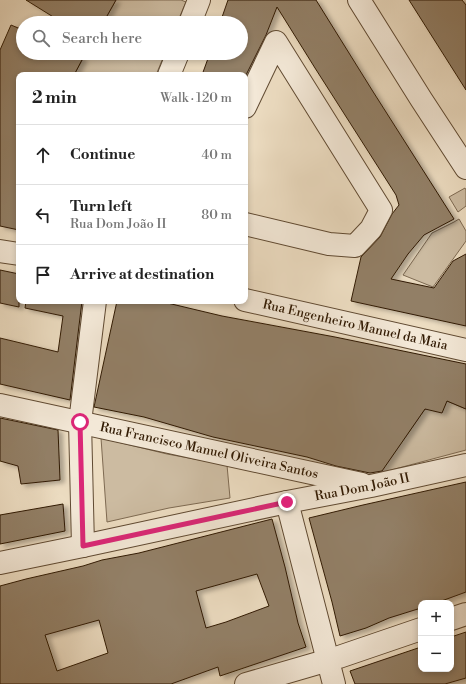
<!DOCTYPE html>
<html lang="en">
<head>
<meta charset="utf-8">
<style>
	body { margin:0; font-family:"Libre Bodoni",serif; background:#f6f6f6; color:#222 }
	.controls { position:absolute; right:12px; bottom:12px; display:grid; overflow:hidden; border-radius:8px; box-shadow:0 2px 6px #0003 }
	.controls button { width:36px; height:36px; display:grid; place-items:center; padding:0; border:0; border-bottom:1px solid #e0e0e0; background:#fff; color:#222; font:20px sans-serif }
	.stop { position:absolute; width:12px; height:12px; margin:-9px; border:3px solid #db2777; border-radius:50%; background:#fff }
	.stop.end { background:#db2777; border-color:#fff; box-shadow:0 1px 4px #0008 }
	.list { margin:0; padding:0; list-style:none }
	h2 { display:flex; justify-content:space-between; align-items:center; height:52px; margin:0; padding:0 16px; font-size:17px }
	h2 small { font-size:13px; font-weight:400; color:#767676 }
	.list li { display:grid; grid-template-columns:26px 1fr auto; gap:12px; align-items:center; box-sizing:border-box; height:60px; padding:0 16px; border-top:1px solid #e0e0e0 }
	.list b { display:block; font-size:15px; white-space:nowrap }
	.list p { margin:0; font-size:13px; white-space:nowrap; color:#767676 }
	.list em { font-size:13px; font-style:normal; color:#767676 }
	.icon { flex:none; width:22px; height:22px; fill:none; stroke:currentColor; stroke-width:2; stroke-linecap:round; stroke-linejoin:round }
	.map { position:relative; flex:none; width:466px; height:684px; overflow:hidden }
	.search { position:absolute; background:#fff; box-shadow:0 2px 6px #0003; left:16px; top:16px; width:232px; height:44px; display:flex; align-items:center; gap:10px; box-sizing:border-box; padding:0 14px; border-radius:22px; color:#767676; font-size:15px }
	.panel { position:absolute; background:#fff; box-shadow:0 2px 6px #0003; left:16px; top:72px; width:232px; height:232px; border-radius:8px }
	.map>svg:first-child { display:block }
	.green { fill:#ccbba1; stroke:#7e6a52 }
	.building { fill:#927f66; stroke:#311a03; fill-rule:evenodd; filter:url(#shadow) }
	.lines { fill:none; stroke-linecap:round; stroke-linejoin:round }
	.minor-casing { stroke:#604a32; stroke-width:24 }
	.minor { stroke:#f3e8d7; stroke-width:22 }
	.route { stroke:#db2777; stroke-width:5 }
	.labels { text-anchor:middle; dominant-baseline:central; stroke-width:3; stroke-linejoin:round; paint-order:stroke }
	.street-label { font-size:13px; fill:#311a03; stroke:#f3e8d7 }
</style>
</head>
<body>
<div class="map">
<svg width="466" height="684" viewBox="0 0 466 684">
	<defs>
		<filter id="shadow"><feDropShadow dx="4.5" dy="2.5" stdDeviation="2" flood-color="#0004"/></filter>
	</defs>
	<rect width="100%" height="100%" fill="#ecdcc1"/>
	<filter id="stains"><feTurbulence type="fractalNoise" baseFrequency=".005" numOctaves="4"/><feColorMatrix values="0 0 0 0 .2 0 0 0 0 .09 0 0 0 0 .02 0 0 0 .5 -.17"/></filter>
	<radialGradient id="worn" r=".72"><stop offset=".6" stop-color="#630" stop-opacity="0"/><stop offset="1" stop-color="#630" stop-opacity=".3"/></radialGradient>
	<g class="green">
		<polygon points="116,0 181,0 186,2 177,23 103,23"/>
		<polygon points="86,53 165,53 156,75 74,75"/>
		<polygon points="465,188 466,190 466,206 458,212 449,197"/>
		<polygon points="459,219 466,231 466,241 433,287 403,275 432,233 454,222"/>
		<polygon points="447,401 466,409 466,450 380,473 425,409"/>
		<polygon points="101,438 167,454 227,465 230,498 169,508 107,522"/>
	</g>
	<g class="building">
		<polygon points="26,0 116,0 103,23 63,23"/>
		<polygon points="228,0 316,0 372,90 454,219 424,235 408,254 391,279 434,288 453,261 466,254 466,326 351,301 361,257 380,237 392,214 399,205 396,195 315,68 277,7 266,35 246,75 202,75 210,53 241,53 241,23 220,23"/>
		<polygon points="409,0 462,0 466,5 466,90"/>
		<polygon points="11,25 23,30 23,53 71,53 83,58 74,75 19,75 19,230 0,226 0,50"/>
		<polygon points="0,270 19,274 19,307 0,303"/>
		<polygon points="26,301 82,301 70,400 0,384 0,338 58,352 63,316 25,308"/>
		<polygon points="117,301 159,301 222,316 335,337 466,364 466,409 447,401 442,413 425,409 382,471 370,473 336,466 307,457 213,437 144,417 94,407"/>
		<polygon points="0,418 58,430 60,480 21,484 18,466 0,461"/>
		<polygon points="466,482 466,592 436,603 421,603 421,608 389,618 366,628 340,636 332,602 309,518 363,505"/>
		<polygon points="63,504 65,531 0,544 0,515"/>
		<path d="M272,519L285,567L298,623L306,647L220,676L218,667L171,684H0V586L26,579L83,566L102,560L139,553ZM257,574L269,606L226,622L206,628L196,591ZM99,620L108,653L57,671L45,635Z"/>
		<polygon points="466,632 466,678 445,684 355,684 350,671 421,647 421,669 451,669 451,637"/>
	</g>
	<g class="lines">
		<defs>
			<g id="minor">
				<polyline points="359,0 421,99 466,168"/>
				<polyline points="190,23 199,0"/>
				<polyline points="169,75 178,53"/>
				<polyline points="245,107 276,42 381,210 371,229 355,246 329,244 245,224"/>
				<polyline points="0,251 19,254"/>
				<path id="s1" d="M245,300L466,350"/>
				<path id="s2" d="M0,405L362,484"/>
				<polyline points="287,502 334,684"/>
				<polyline points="83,546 80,422 95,301"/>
				<path id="s3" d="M0,563L83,546L287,502L371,486L466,465"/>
				<polyline points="451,619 466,614"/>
				<polyline points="246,684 339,657 421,629"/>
			</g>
		</defs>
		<use href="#minor" class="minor-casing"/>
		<use href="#minor" class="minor"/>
	</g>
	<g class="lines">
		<polyline class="route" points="80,422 83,546 287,502"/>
	</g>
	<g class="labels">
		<g class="street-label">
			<text stroke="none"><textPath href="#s1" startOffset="113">Rua Engenheiro Manuel da Maia</textPath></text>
			<text stroke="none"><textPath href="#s2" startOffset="214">Rua Francisco Manuel Oliveira Santos</textPath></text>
			<text stroke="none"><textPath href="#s3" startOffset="370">Rua Dom João II</textPath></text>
		</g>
	</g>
	<rect width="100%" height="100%" filter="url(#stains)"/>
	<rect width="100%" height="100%" fill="url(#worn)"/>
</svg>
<div class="controls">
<button>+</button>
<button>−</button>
</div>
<div class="stop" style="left:80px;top:422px"></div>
<div class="stop end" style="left:287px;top:502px"></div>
<div class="search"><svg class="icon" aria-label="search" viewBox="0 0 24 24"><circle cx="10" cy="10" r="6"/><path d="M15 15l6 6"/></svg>Search here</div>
<section class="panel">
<h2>2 min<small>Walk · 120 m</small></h2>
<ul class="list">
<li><svg class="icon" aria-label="ahead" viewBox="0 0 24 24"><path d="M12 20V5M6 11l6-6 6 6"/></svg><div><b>Continue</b></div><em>40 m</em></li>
<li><svg class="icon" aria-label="left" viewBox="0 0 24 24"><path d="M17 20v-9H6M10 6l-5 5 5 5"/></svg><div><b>Turn left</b><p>Rua Dom João II</p></div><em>80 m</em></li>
<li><svg class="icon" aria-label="arrive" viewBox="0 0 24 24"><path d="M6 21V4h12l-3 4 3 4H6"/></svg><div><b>Arrive at destination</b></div></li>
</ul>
</section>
</div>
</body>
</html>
